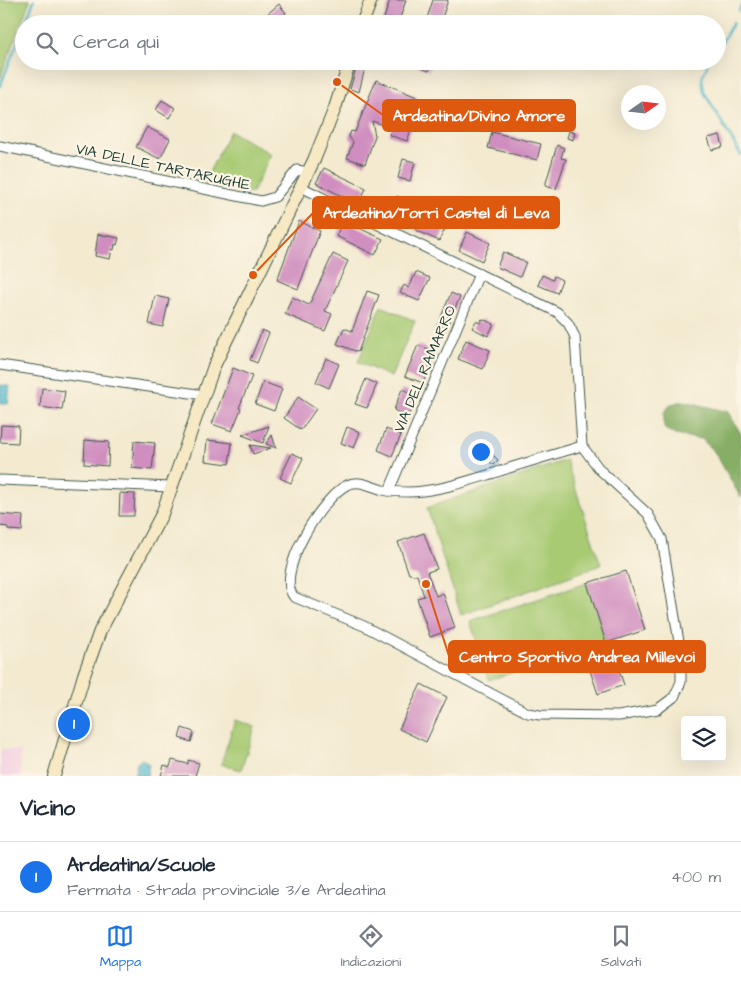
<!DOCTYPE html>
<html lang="it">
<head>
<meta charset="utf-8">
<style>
	body { margin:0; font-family:"Architects Daughter",sans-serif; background:#f2f2f3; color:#1f2937 }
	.controls { position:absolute; right:15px; bottom:15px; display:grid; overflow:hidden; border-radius:5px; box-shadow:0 5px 20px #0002 }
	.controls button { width:45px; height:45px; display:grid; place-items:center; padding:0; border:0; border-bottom:1px solid #e0e1e3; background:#fff; color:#1f2937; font:25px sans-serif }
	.compass { position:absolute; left:621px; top:85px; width:45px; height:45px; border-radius:50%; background:#fff; box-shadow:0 5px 20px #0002; rotate:76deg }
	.you { position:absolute; left:480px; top:451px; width:18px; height:18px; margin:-12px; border:4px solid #fff; border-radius:50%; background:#1a73e8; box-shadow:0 0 0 8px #1a73e833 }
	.badge { display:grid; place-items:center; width:32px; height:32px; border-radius:50%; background:#1a73e8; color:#fff; font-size:16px; font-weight:700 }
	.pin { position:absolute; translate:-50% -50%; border:2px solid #fff; box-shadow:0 1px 5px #0006 }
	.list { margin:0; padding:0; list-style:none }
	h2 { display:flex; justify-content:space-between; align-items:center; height:65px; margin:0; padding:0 20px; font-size:21px }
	h2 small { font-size:16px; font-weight:400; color:#747a83 }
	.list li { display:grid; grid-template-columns:32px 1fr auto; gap:15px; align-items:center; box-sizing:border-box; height:70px; padding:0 20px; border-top:1px solid #e0e1e3 }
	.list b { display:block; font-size:19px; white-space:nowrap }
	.list p { margin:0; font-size:16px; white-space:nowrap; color:#747a83 }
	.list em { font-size:16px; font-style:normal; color:#747a83 }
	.icon { flex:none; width:28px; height:28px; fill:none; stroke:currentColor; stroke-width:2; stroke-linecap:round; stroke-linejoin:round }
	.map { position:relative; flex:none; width:741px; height:776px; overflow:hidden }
	.search { position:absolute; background:#fff; box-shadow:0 5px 20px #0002; left:15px; right:15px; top:15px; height:55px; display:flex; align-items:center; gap:12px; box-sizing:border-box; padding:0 18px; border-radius:28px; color:#747a83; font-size:19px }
	.sheet { height:135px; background:#fff }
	nav { display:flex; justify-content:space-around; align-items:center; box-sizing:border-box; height:70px; border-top:1px solid #e0e1e3; background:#fff; font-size:14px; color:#747a83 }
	nav a { display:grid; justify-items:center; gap:2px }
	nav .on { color:#1a73e8 }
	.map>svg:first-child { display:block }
	.built { fill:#f2cfe2 }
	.green { fill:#a8ca73; stroke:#648454 }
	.forest { fill:#86ae65; stroke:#52764c }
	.water { fill:#4fb7cd; stroke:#377a80 }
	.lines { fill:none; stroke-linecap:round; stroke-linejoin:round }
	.stream { stroke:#4fb7cd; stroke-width:2.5 }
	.building { fill:#d08ec0 }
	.minor-casing { stroke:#3f574b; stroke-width:11 }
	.secondary-casing { stroke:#3f574b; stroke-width:14 }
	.minor { stroke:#fff; stroke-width:9 }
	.secondary { stroke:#f6e9c3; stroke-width:12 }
	.labels { text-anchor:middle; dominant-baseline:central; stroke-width:4.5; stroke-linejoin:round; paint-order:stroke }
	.street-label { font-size:15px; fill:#1f3d34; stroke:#fcf5e5 }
	.leader { fill:none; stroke:#de580e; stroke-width:2 }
	.callout-dot { fill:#de580e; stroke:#fcf5e5; stroke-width:2 }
	.callout { fill:#de580e; stroke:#de580e; stroke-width:2 }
	.callout-label { font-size:16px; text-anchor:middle; font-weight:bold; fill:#fff }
</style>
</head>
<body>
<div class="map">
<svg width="741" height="776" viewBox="0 0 741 776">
	<rect width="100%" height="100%" fill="#fcf5e5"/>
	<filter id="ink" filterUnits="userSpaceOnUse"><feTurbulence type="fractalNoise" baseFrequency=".02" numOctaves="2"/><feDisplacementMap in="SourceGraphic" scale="10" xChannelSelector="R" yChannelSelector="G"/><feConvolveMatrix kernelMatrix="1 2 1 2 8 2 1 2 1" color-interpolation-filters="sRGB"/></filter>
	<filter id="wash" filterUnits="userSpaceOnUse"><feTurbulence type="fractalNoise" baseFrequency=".0096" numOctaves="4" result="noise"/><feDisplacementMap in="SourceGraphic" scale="20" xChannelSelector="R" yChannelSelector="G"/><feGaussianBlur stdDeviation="1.12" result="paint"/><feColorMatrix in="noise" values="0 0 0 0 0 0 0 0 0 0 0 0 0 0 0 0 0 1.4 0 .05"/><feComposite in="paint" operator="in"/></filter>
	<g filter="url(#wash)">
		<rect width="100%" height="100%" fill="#f3ead0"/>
		<rect class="built" x="0" y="750" width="21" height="26"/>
		<g class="green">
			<polygon points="0,0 30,0 0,78"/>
			<polygon points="230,131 271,154 252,193 204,182"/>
			<polygon points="381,306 415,321 391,377 358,362"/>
			<polygon points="566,460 601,565 461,615 427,508"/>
			<polygon points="587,583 606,643 489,680 470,621"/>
			<polygon points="235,720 255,727 241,770 221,764"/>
		</g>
		<polygon class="forest" points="684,401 728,412 741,434 741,498 716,454 702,439 675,435 664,428 664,413 671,404"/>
		<g class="water">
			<polygon points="0,385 10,386 8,404 0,403"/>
			<polygon points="142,759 149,764 147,776 134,776 137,763"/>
		</g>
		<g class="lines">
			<g class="stream">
				<polyline points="739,11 741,5"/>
				<polyline points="25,24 34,0"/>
				<polyline points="717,50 733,23"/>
				<polyline points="709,61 702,78 704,92 741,155"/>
				<polyline points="0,86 24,26"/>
			</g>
		</g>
		<g id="blocks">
			<g class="building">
				<polygon points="390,0 406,0 398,24 382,24"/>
				<polygon points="433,0 448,0 442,18 456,24 425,24"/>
				<polygon points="279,4 286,13 272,24 265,16"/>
				<polygon points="403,61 433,61 429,71"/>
				<polygon points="357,65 365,68 359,92 350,89"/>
				<polygon points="376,80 417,97 415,102 418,110 407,141 389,135 392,128 372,121 375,136 365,164 347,158 353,142 349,137 351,131 355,132"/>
				<polygon points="162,100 175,108 169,118 156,110"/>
				<polygon points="147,127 170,139 160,159 136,147"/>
				<polygon points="569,131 575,133 573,140 567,138"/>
				<polygon points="492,132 541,144 537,160 488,148"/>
				<polygon points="720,135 723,147 712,150 708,138"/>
				<polygon points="557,145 564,148 561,158 566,159 556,189 545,186"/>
				<polygon points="403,159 415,162 410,181 398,178"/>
				<polygon points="324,168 366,188 363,195 380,203 374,216 344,201 346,198 316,183"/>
				<polygon points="397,196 411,202 405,216 390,210"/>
				<polygon points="425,212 448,223 439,241 416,230"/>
				<polygon points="299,221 320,231 298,289 277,280"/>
				<polygon points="343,221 383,239 375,255 336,236"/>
				<polygon points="467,232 490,243 482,261 459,250"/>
				<polygon points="98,234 119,238 117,245 115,244 114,250 112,249 110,259 95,256"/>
				<polygon points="503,252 526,262 520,277 497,267"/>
				<polygon points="333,254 348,261 325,311 332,314 325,331 285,314 292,297 309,305"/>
				<polygon points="416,272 430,278 419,301 400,293 404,285 409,288"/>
				<polygon points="542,275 553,280 554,276 562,280 557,293 538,285"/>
				<polygon points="367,291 379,295 358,352 337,344 344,328 352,331"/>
				<polygon points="451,293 460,297 443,335 435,331"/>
				<polygon points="155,296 169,299 163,327 149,324"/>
				<polygon points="482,319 494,324 488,336 472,328 476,321 480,323"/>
				<polygon points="262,330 269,333 257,363 250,360"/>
				<polygon points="466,340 490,350 483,369 458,359"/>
				<polygon points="418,345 436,352 423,383 405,376"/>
				<polygon points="326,358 339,364 329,388 316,382"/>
				<polygon points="233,368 252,376 239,408 241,409 232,431 212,424"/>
				<polygon points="366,379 377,384 367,408 355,404"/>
				<polygon points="263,382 282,389 274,411 255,404"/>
				<polygon points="42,388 65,391 62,410 40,407"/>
				<polygon points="402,389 417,395 408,417 394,410"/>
				<polygon points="298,397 316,409 301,430 284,418"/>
				<polygon points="1,425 19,426 18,443 0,442"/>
				<polygon points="269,426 263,443 242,435"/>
				<polygon points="347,427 360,432 354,448 341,443"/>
				<polygon points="386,429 401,435 392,456 378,450"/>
				<polygon points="272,435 276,448 266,444"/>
				<polygon points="85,440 109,442 108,466 84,464"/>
				<polygon points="207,440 232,443 229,464 205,461"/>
				<polygon points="134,441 155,443 152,470 132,468"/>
				<polygon points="250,445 271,448 253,454"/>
				<polygon points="490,452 498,460 493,465 485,457"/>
				<polygon points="292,453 303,458 291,483 280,478"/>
				<polygon points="120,493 135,494 134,516 119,516"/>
				<polygon points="0,514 23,516 22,531 8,530 8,527 0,526"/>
				<polygon points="424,533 437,569 427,572 436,596 443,593 455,628 430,637 417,598 424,596 417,575 409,574 398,542"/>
				<polygon points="626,571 645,630 606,643 587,583"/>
				<polygon points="611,645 624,685 598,694 584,653"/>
				<polygon points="421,684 447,697 426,742 399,729"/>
				<polygon points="182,728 194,732 191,742 179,738"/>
				<polygon points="172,760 188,764 188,760 199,763 195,776 161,776 164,765 170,767"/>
			</g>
		</g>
	</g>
	<g filter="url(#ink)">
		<use href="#blocks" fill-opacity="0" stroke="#3f574b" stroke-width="1"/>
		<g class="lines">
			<defs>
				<g id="minor">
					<polyline points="0,146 261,201 275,197 297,170 308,172"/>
					<path d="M301,187L557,312L568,323L575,337L582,446L600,470L648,514L662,539L681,654V682L674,697L658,709L619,716L540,715L528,713L364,626L294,597C274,573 323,496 347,485C360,479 371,487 383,490C392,492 401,492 410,492C438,491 465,482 491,474C521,464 552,455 582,446"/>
					<polyline points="0,365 204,395"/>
					<polyline points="0,480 172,487"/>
					<polyline points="389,491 479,274"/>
				</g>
				<g id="secondary">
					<polyline points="362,24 371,0"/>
					<polyline points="54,776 84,675 100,631 162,514 214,366 314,160 335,108 350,61"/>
				</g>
			</defs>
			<use href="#minor" class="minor-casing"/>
			<use href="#secondary" class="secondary-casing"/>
			<use href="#minor" class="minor"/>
			<use href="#secondary" class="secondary"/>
		</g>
	</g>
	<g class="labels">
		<g class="street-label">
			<text transform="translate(163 167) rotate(12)">VIA DELLE TARTARUGHE</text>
			<text transform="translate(425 369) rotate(-67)">VIA DEL RAMARRO</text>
		</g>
	</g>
	<path class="leader" d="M337 82L383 115M253 275L313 213M426 584L449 656"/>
	<g class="callout-dot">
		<circle cx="337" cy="82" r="5"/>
		<circle cx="253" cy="275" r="5"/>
		<circle cx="426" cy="584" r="5"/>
	</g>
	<g class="callout">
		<rect x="383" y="100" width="192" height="31" rx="5"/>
		<rect x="313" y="197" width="246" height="31" rx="5"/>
		<rect x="449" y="641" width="256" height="31" rx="5"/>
	</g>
	<g class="callout-label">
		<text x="479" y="121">Ardeatina/Divino Amore</text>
		<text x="436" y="218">Ardeatina/Torri Castel di Leva</text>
		<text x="577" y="662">Centro Sportivo Andrea Millevoi</text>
	</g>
</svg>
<div class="controls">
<button><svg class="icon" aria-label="layers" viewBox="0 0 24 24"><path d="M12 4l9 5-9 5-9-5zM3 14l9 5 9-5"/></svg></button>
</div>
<svg class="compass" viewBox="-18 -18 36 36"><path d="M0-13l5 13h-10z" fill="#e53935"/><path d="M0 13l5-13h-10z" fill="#747a83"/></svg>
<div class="you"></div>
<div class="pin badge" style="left:74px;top:724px">1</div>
<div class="search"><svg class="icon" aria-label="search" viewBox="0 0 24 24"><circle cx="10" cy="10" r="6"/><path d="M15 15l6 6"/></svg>Cerca qui</div>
</div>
<section class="sheet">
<h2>Vicino<small></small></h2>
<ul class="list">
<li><span class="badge">1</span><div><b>Ardeatina/Scuole</b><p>Fermata · Strada provinciale 3/e Ardeatina</p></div><em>400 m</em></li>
</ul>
</section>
<nav>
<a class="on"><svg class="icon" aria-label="map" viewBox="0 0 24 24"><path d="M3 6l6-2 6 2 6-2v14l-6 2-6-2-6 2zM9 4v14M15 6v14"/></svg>Mappa</a>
<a><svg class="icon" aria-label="directions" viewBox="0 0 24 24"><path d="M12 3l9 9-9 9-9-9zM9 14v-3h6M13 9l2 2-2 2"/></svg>Indicazioni</a>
<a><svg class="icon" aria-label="saved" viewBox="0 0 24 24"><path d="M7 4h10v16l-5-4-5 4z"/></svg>Salvati</a>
</nav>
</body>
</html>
